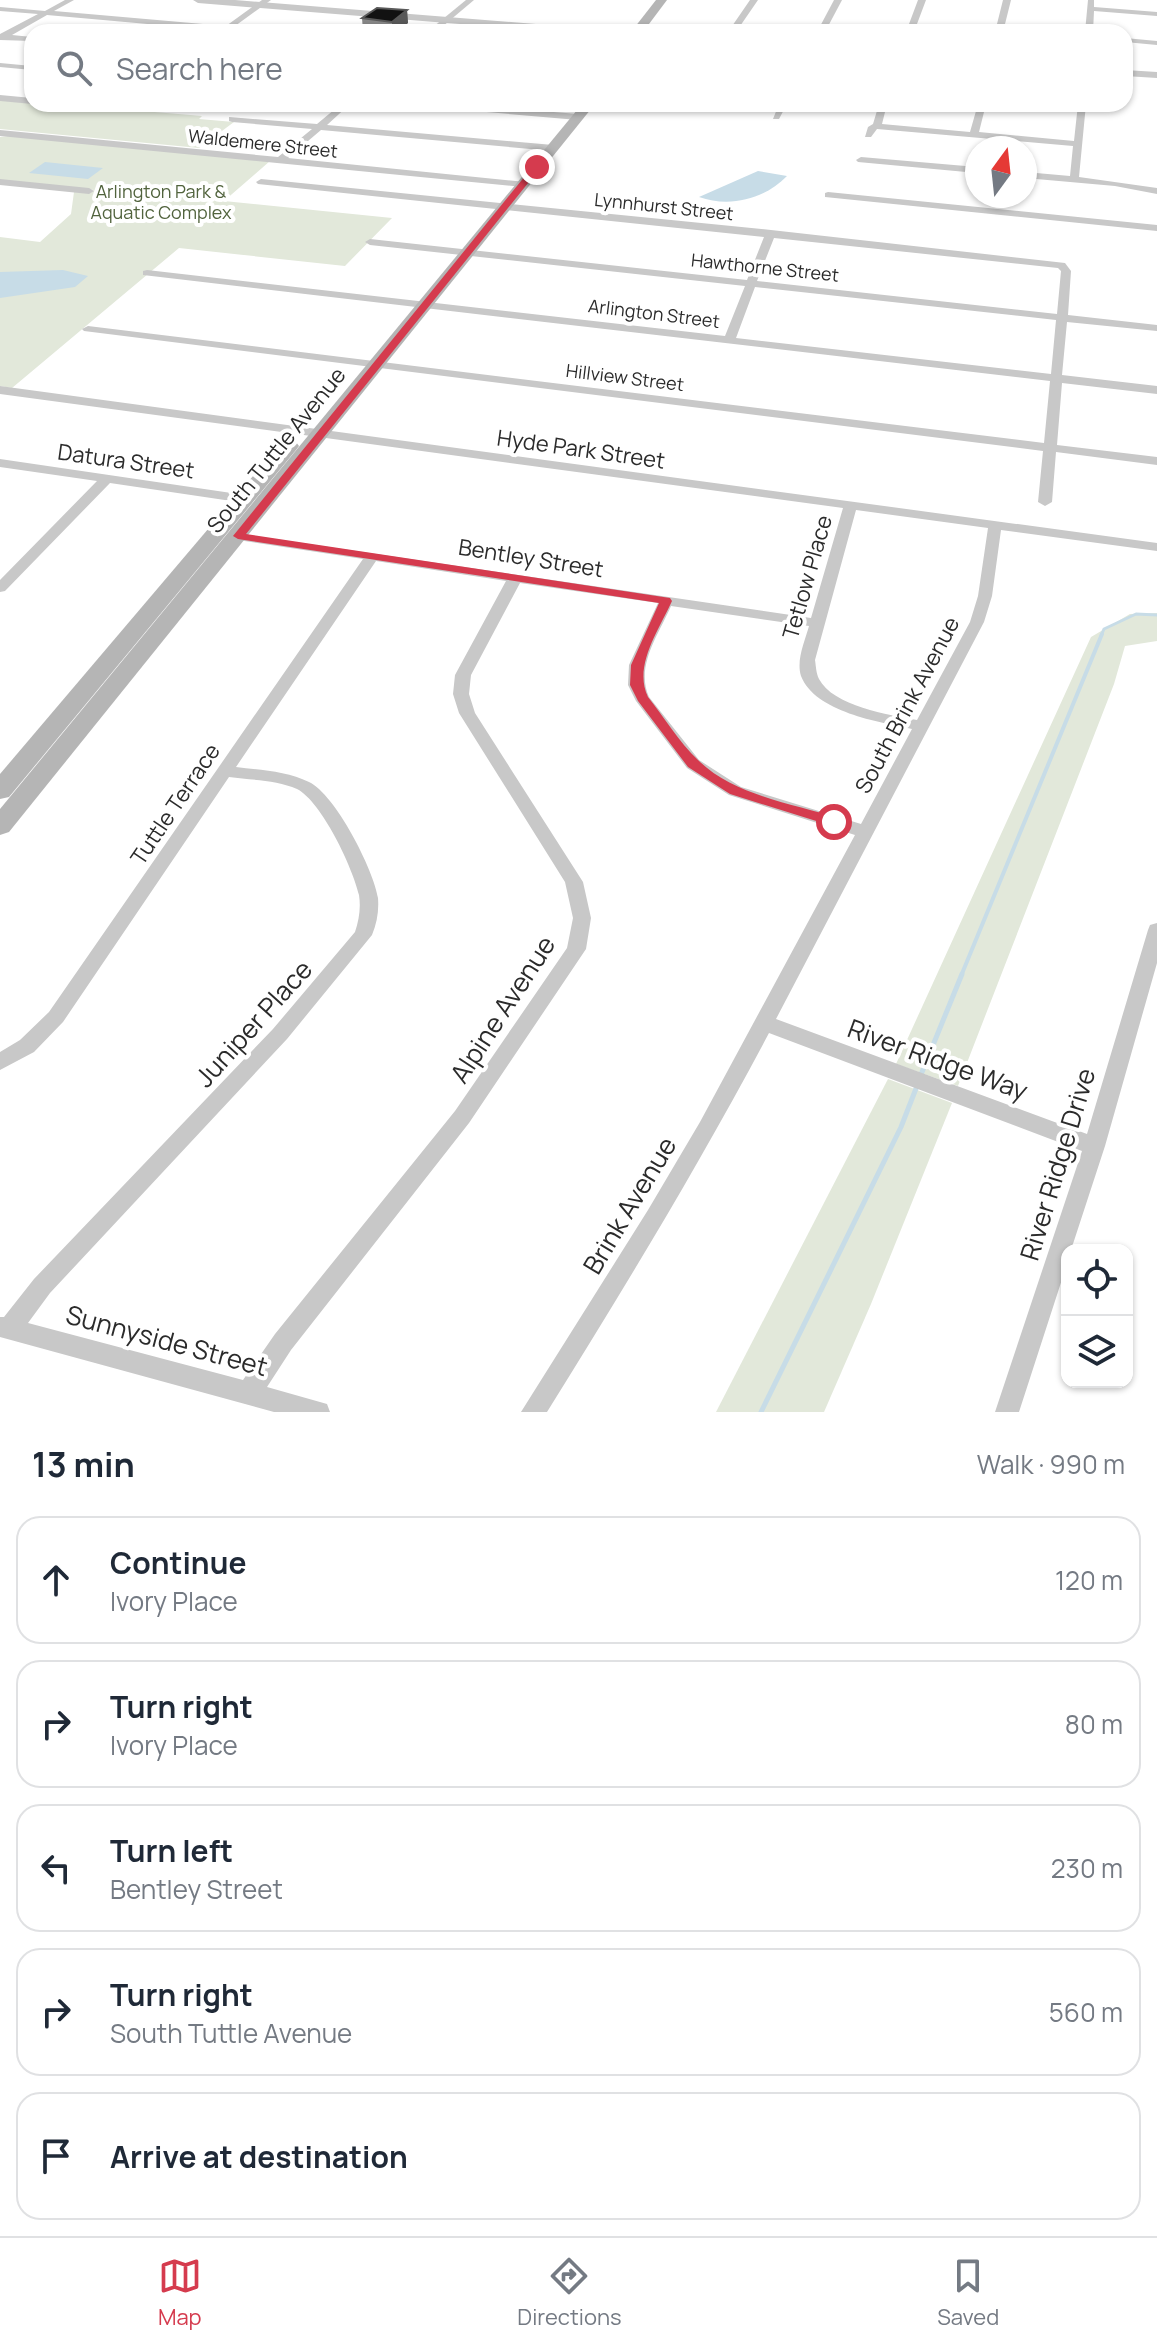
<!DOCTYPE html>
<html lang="en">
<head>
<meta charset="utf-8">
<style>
	body { margin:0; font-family:Manrope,sans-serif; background:#f6f6f7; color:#1f2937 }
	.controls { position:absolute; right:24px; bottom:24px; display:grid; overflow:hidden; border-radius:16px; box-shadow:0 2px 6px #0004 }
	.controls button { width:72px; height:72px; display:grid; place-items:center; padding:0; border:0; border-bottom:2px solid #e0e1e3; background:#fff; color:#1f2937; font:40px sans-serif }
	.compass { position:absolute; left:965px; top:136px; width:72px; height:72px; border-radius:50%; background:#fff; box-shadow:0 2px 6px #0004; rotate:15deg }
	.stop { position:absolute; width:24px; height:24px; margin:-18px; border:6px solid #d53b4e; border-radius:50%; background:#fff }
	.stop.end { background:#d53b4e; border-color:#fff; box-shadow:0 2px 8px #0008 }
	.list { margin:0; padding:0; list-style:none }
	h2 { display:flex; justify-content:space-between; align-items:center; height:104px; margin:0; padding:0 32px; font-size:34px }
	h2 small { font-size:26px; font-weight:400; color:#747a83 }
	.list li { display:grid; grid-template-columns:52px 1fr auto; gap:24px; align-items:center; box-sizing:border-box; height:128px; margin:0 16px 16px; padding:0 16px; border:2px solid #e0e1e3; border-radius:24px }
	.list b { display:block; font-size:30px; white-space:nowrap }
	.list p { margin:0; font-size:26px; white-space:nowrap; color:#747a83 }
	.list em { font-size:26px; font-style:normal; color:#747a83 }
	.icon { flex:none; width:44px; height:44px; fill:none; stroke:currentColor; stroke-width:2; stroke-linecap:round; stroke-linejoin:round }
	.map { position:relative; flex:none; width:1157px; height:1412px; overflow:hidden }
	.search { position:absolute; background:#fff; box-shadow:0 2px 6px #0004; left:24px; right:24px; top:24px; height:88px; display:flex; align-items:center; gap:20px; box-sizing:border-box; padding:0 28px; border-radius:24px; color:#747a83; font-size:30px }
	.sheet { height:824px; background:#fff }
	nav { display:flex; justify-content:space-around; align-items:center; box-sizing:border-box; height:112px; border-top:2px solid #e0e1e3; background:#fff; font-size:22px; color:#747a83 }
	nav a { display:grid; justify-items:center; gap:4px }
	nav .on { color:#d53b4e }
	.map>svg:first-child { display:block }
	.green { fill:#e2e8da }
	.water { fill:#c7dce7 }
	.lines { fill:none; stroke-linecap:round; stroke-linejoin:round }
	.stream-far2 { stroke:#c7dce7; stroke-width:3 }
	.stream-far1 { stroke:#c7dce7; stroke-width:4 }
	.stream { stroke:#c7dce7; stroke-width:5 }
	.minor { fill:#c8c8c8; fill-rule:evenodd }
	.tertiary { fill:#c8c8c8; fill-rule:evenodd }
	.secondary { fill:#b5b5b5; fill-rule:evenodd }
	.wall { fill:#888 }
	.shaded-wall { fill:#595959 }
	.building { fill:#121212; stroke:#595959; stroke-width:2 }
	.route { fill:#d53b4e }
	.labels { text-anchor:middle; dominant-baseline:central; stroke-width:8; stroke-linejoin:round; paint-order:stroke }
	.far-street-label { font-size:18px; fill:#2b2b2b; stroke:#fff }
	.far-park-label { font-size:18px; fill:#51633d; stroke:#fff }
	.street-label { font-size:22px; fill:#2b2b2b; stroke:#fff }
	.near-street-label { font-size:26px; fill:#2b2b2b; stroke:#fff }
</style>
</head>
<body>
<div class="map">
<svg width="1157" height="1412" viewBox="0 0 1157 1412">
	<rect width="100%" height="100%" fill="#fff"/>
	<g class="green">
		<polygon points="0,99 202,116 199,119 234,122 199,148 0,129"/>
		<polygon points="9,136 270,161 224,201 392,218 345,266 179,248 12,388 0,386 0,237 40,242 71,214 74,192 90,193 94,190 0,180 0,137"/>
		<polygon points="1157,613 1157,641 1125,646 1114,684 958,1086 896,1064 1091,637 1130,614"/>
		<polygon points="888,1079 952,1103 871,1304 824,1412 716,1412"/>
	</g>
	<g class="water">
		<polygon points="45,162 103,168 88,179 29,173"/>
		<path d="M758,171L787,176C765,199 730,208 699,197Z"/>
		<polygon points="63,270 88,276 75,287 0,298 0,272"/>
	</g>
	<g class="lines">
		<polyline class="stream-far2" points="1101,636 1104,629 1136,614 1157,615"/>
		<polyline class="stream-far1" points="961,976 1102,634"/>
		<g class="stream">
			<polyline points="920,1077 962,974"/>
			<polyline points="761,1412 901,1127 917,1086"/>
		</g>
		<g class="minor">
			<polygon points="65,0 74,0 54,11 226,26 262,0 271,0 235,26 278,32 226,31 47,15 12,35 32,37 32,41 0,40 0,34 38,14 0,11 0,7 45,11"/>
			<polygon points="466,0 474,0 436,32 427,32"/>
			<polygon points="750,0 758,0 736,32 728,32"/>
			<polygon points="834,0 842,0 825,32 817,32"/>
			<polygon points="918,0 926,0 914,32 906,32"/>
			<polygon points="1003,0 1011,0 1003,32 995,32"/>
			<polygon points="1088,0 1094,0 1094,7 1157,12 1157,16 1094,11 1093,32 1085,32"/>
			<polygon points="1125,38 1157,41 1157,45 1125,42"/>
			<polygon points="0,63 32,66 32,70 0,67"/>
			<polygon points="0,95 32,98 32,104 0,101"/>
			<polygon points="341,104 350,104 327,125 553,145 558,148 553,151 321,130 288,158 526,182 526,186 523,187 0,136 0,130 278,157 312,129 232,122 229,121 229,117 317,124"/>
			<polygon points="424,104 457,104 578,114 582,117 578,120 428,107"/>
			<polygon points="678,104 686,104 681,109 678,108"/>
			<polygon points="779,104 787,104 779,119 773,119"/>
			<polygon points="879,104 887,104 882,124 970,132 978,104 986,104 979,132 1074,141 1078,104 1086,104 1079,177 1157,188 1157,194 1115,186 1025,178 1025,172 1070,176 1073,146 877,129 871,137 865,137 868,127 873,124"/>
			<polygon points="861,157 977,167 977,173 858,162 856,160"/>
			<polygon points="0,179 89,188 94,191 89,194 0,185"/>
			<path d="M261,179L771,230L1065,263L1071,271L1068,315L1157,325V331L1067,322L1062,375L1157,386V394L1062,383L1057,445L1157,457V465L1056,452L1052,502L1045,506L1038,502L1043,451L84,331L82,329L88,326L1044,443L1050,381L143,275V271L147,270L725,336L745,286L370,245L365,242L370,239L747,280L764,237L258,184L256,182ZM774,238L1058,268L1061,271L1057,314L757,281ZM755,287L1056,320L1051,374L736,338Z"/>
			<polygon points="828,192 1157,225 1157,231 825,197 825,193"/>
			<path d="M0,386L1157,543V551L1001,530L992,596L984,622L776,1019L1087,1134L1148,930L1150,925L1157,923V963L1105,1146L1071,1250H1067V1264L1019,1412H995L1082,1151L769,1033C700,1163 625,1287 547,1412H521L648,1210L700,1122L855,835L729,795L687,768L636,701L628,685L629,665L658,603L520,583L471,675L469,694L475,713L583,882L591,918L586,949L469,1123L291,1350L267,1387L327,1404L330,1412H274L0,1337V1317H4L34,1279L273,1029L355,932C359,920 361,908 359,895C353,868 322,802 297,789C277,780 251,780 229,777L63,1022L34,1052L0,1070V1052L20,1040L49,1012L363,559L238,540L231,536L233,533L811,618L843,508L0,394ZM856,510L988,528L978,596L970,622L917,720C889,715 833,706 819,679C816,673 816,666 815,660ZM376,561L506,581L455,675L453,694L459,713L565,882L573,918L567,948L455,1111L275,1334L243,1380L28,1323L50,1293L287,1039L372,935C377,923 379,911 378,898C374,870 335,794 309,782C287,771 260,770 236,767ZM671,606L809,626C805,641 796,660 801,676C815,712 879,722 912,729L861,824L741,787L699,760L649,697C635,666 659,634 671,606Z"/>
			<polygon points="0,459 245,495 252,499 245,503 110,483 5,591 0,592 0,580 97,481 0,467"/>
		</g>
		<g class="tertiary">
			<polygon points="193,0 235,0 598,29 603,32 559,32 198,3"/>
			<polygon points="1125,70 1157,72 1157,78 1125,76"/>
		</g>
		<g class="secondary">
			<polygon points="656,0 667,0 643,32 631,32"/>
			<polygon points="582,104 595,104 9,832 0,835 0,809"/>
			<polygon points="289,440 296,442 299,446 296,450 9,797 0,799 0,774 282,442"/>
		</g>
	</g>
	<polygon class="wall" points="407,10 408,23 396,32 363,31 362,18"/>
	<polygon class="shaded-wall" points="407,10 408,23 396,32 392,32 392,22"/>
	<polygon class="building" points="377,8 407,10 392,22 362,18"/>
	<path class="route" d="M534,165L541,167L246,534L670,598L672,601C659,630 633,666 648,697C664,717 679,742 698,760C733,795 793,804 839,818V825H829L730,794L688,767L638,701L630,685L631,665L659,603L238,539L233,536Z"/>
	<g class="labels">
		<g class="far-street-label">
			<text transform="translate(263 143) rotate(6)">Waldemere Street</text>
			<text transform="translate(664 206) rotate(6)">Lynnhurst Street</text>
			<text transform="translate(765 267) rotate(6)">Hawthorne Street</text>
			<text transform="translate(654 313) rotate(7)">Arlington Street</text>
			<text transform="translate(625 377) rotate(7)">Hillview Street</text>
		</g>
		<g class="far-park-label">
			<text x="161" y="191">Arlington Park &amp;<tspan x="161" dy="21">Aquatic Complex</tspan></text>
		</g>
		<g class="street-label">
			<text transform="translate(581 449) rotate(8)">Hyde Park Street</text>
			<text transform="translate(276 450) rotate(-51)">South Tuttle Avenue</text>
			<text transform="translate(126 461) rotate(8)">Datura Street</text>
			<text transform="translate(531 558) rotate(9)">Bentley Street</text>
			<text transform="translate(807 577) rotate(-74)">Tetlow Place</text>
			<text transform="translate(907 705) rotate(-62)">South Brink Avenue</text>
			<text transform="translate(175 804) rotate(-56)">Tuttle Terrace</text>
		</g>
		<g class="near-street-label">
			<text transform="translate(502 1009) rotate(-57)">Alpine Avenue</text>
			<text transform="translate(253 1023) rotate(-48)">Juniper Place</text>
			<text transform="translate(938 1059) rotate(20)">River Ridge Way</text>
			<text transform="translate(1057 1164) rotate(-73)">River Ridge Drive</text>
			<text transform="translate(629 1205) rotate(-59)">Brink Avenue</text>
			<text transform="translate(167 1340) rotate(15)">Sunnyside Street</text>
		</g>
	</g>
</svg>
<div class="controls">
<button><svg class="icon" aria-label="locate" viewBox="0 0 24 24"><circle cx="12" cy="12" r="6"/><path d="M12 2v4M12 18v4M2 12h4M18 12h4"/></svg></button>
<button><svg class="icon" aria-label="layers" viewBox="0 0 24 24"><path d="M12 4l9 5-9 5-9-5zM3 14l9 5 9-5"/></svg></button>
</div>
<svg class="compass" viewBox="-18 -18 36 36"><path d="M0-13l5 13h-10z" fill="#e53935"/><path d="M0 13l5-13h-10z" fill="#747a83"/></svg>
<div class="stop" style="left:834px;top:822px"></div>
<div class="stop end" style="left:537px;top:167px"></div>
<div class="search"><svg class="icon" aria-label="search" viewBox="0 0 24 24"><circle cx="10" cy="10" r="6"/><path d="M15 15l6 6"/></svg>Search here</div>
</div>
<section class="sheet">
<h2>13 min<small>Walk · 990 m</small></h2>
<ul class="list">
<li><svg class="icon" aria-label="ahead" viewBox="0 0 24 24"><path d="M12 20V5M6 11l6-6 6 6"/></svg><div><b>Continue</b><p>Ivory Place</p></div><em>120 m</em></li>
<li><svg class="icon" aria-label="right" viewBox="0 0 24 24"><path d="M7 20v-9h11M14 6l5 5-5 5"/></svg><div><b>Turn right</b><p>Ivory Place</p></div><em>80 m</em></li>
<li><svg class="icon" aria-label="left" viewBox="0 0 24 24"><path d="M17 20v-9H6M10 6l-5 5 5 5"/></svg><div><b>Turn left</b><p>Bentley Street</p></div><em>230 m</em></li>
<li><svg class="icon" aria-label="right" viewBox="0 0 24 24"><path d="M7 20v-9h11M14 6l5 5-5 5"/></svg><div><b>Turn right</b><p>South Tuttle Avenue</p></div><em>560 m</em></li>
<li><svg class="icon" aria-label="arrive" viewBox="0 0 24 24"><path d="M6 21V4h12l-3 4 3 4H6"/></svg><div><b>Arrive at destination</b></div></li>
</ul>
</section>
<nav>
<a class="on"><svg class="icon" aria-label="map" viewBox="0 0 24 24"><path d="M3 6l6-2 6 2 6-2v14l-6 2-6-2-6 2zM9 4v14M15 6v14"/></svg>Map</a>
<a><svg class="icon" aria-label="directions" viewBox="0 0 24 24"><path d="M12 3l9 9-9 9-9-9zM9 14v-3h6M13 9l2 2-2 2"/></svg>Directions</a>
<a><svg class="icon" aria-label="saved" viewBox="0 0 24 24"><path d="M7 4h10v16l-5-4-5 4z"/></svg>Saved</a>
</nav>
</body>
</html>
